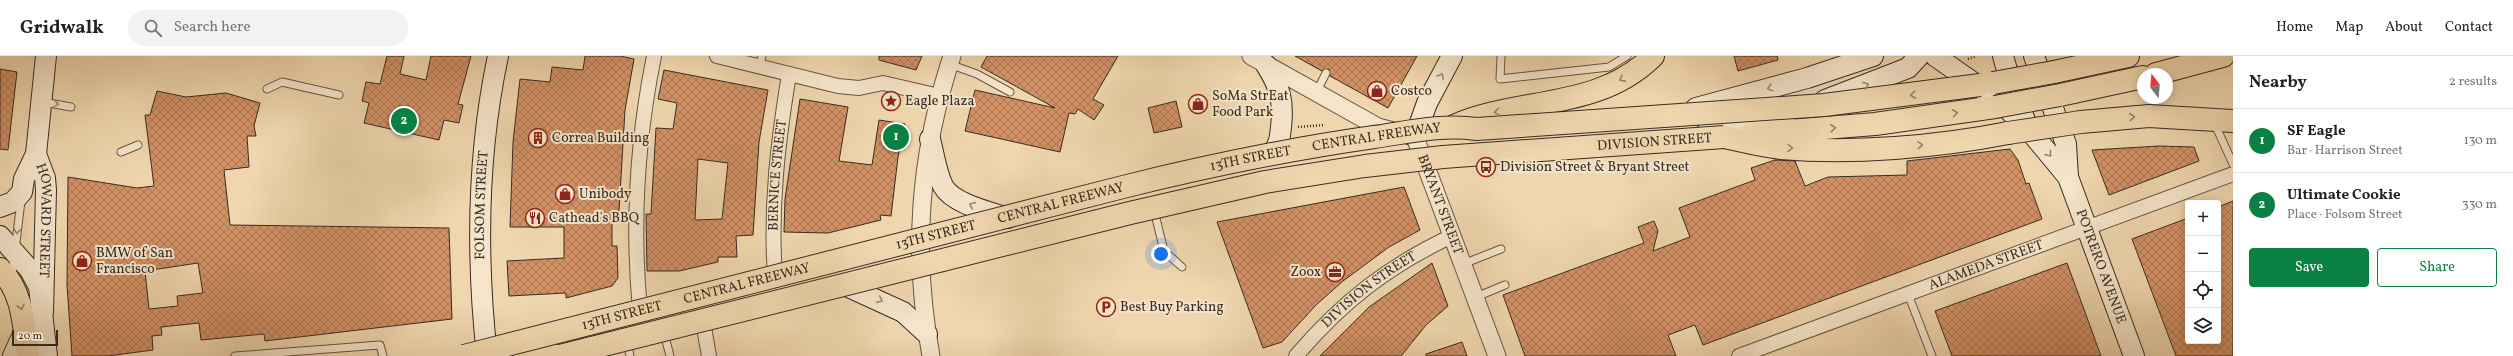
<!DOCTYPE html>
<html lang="en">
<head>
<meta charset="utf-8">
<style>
	body { margin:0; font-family:Vollkorn,serif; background:#f2f2f2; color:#222 }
	.controls { position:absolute; right:12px; bottom:12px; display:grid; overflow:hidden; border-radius:4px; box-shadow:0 2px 10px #0003 }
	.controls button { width:36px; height:36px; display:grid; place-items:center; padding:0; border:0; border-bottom:1px solid #e0e0e0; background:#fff; color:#222; font:20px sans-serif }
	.compass { position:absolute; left:2137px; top:12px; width:36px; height:36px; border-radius:50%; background:#fff; box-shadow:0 2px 10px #0003; rotate:344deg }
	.scale { position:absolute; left:12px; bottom:10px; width:46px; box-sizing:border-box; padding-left:4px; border:2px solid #372c24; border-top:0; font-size:11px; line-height:14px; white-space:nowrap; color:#372c24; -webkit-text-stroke:3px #f5e4ca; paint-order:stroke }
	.you { position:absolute; left:1161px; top:198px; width:14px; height:14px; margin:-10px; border:3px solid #fff; border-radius:50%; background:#1a73e8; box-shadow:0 0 0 6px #1a73e833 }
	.badge { display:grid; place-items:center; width:26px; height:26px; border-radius:50%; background:#0b8043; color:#fff; font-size:13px; font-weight:700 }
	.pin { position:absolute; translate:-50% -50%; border:2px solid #fff; box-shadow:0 1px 4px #0006 }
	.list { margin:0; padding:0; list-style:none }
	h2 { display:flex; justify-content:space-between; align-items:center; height:52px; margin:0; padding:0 16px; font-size:17px }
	h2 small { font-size:13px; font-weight:400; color:#767676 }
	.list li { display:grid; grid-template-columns:26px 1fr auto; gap:12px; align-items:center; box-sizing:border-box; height:64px; padding:0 16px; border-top:1px solid #e0e0e0 }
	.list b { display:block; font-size:15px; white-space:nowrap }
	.list p { margin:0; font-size:13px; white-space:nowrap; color:#767676 }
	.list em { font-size:13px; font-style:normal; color:#767676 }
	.actions { display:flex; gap:8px; padding:12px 16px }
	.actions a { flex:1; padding:9px 0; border:1px solid #0b8043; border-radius:4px; text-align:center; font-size:14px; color:#0b8043 }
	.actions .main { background:#0b8043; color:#fff }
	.icon { flex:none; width:22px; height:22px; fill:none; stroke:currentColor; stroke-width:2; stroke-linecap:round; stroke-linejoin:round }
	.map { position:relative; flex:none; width:2233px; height:300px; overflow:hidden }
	header { display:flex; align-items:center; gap:24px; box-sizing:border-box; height:56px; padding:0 20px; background:#fff; border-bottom:1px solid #e0e0e0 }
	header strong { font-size:19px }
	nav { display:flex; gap:22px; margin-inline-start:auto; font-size:14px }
	.search { width:280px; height:36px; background:#f2f2f2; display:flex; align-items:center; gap:10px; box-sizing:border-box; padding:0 14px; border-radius:22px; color:#767676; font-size:15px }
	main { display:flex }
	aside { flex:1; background:#fff }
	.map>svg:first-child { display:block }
	.building { fill:url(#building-cross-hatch); stroke:#372c24; fill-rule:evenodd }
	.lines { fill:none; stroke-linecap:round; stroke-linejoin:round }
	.service-casing { stroke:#655646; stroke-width:9 }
	.minor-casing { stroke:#655646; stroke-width:16 }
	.tertiary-casing { stroke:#655646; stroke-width:19 }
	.secondary-casing { stroke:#372c24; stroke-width:22 }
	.trunk-casing { stroke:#372c24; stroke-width:24 }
	.motorway-casing { stroke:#372c24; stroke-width:24 }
	.path { stroke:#372c24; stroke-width:2.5; stroke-dasharray:1 2; stroke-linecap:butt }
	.service { stroke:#f5e4ca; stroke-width:7 }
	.minor { stroke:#f5e4ca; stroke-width:14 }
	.tertiary { stroke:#f5e4ca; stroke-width:17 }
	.secondary { stroke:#f5e4ca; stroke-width:20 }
	.trunk { stroke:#efd6ae; stroke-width:22 }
	.motorway { stroke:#efd6ae; stroke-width:22 }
	.motorway-bridge-casing { stroke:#372c24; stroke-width:24; stroke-linecap:butt }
	.motorway-bridge { stroke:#efd6ae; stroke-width:22 }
	.oneway { stroke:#968877 }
	.oneway2 { stroke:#938169 }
	.labels { text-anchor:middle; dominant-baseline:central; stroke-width:4; stroke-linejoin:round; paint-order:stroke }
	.poi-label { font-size:14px; fill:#372c24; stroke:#f5e4ca; text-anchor:start }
	.street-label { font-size:14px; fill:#372c24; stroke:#f5e4ca }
</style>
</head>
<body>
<header>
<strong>Gridwalk</strong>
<div class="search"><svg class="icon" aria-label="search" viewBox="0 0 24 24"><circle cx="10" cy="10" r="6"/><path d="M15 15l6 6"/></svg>Search here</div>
<nav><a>Home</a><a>Map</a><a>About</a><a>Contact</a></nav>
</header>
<main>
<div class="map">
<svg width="2233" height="300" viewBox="0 0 2233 300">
	<defs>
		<pattern id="building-cross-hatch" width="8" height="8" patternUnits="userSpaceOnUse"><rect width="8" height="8" fill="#d29165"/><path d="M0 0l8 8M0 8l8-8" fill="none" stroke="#ab7753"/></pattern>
	</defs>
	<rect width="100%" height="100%" fill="#efd6ae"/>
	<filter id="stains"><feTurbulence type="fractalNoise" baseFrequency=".005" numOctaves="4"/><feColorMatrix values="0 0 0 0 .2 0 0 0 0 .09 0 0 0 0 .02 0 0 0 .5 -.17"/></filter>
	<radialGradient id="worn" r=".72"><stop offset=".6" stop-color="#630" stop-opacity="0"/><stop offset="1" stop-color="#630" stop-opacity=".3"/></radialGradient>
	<g class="building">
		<polygon points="387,0 404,0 400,18 426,24 431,0 471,0 458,48 463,49 459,67 444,64 439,84 364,67 369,47 362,45 366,26 380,28"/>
		<polygon points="585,0 620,0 634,3 625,54 619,155 612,155 612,190 617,190 618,222 612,230 566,242 566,237 509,240 507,205 564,202 564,171 510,171 513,86 520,23 550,26 552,11 583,14"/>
		<polygon points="879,0 922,0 916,14 879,4"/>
		<polygon points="987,0 1118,0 1093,43 1104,49 1094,64 1078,53 1075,58 1069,57 1060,96 965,75 975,34 1055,52 981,11"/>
		<polygon points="1295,0 1417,0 1388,52 1330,20 1329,13 1322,15"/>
		<polygon points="1734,0 1777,0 1778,4 1738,15"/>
		<polygon points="0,13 17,16 8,94 0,93"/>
		<path d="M664,14L768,34L759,86L753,179L736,180L737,201H718V206L679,215H647L646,158H651L656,72L673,73L677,47L658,43ZM698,103L728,107L722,163L695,164Z"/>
		<path d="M157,35L186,41L226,37L260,47L254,70L256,80H247L249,111L224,114L230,169L449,172L452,263L265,285L264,278L201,284L199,267L161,271L162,279L152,280L153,294L108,300H72L67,229L68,121L137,132L154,130L145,59H150ZM198,207L203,237L177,240L178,250L149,253L145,215Z"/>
		<polygon points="800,43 848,51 839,105 872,109 879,64 905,68 898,101 891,160 880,159 881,164 828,177 784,176 785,143"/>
		<polygon points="1176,45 1182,71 1154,77 1148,52"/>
		<polygon points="2159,90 2194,91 2199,105 2109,139 2092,94"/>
		<polygon points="2010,93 2018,104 2026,128 2029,127 2042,163 1703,289 1695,269 1668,279 1676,300 1525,300 1503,239 1644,187 1638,171 1654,165 1658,175 1653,195 1690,181 1679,152 1755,124 1751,112 1775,104 1795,105 1805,130 1828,121 1907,119 1907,105"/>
		<polygon points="1404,131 1420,174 1389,191 1343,225 1316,249 1282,286 1263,292 1217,166"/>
		<polygon points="2233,145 2233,300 2176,300 2132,183 2188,162 2188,285 2218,285 2218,151"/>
		<polygon points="1432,207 1448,250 1426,269 1401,300 1320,300 1369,251"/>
		<polygon points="2067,207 2101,300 1952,300 1935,255"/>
		<polygon points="1462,286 1467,300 1426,300 1426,298"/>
	</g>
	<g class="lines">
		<defs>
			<g id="service">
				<polyline points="1501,0 1500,23 1609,11 1627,0"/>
				<polyline points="949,8 977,18 1010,36"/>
				<polyline points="759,11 762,0"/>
				<polyline points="267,33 282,26 339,39"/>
				<polyline points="1316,37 1326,17"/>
				<polyline points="43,46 71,51"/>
				<polyline points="2217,73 2233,108"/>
				<polyline points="121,96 138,89"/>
				<polyline points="1154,154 1164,195 1182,211"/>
				<polyline points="1463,208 1501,193"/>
				<polyline points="12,219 21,145"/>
				<polyline points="1908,238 1932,300"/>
				<polyline points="1476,241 1505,229"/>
				<polyline points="664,277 670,300"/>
				<polyline points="627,285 630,300"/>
				<polyline points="235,300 380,289 383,300"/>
			</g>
			<g id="minor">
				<polyline points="717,0 838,30 859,32 883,27 939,40"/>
				<path id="s1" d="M775,220C770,151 778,86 789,18"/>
				<path d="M640,254C632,169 637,84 654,0"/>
				<polyline points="703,266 709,300"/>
				<path id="s2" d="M1296,300C1342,246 1388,210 1452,180"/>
				<path id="s3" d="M1739,300L2233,118"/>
			</g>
			<g id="tertiary">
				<path id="s4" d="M1251,0L1378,71L1415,81L1497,300"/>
				<path d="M931,300C912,197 919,100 952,0"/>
			</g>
			<g id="secondary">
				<polyline points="1935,0 1994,41 2013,58"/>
				<polyline points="2003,0 2013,35 2029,74 2068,121"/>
				<path id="s5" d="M2034,0L2066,88L2068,121L2134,300"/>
				<path d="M1266,9C1280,31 1284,45 1281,71C1280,82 1279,91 1270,99"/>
				<polyline points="1825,44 1908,12 1919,0"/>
				<polyline points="1696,52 1807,22 1873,0"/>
				<polyline points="1706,77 1787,57"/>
				<polyline points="1415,81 1427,47 1452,0"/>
				<path d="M930,83C934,98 936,116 943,130C953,148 990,156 1008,162"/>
				<path id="s6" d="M36,98L45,122L46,134L43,256"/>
				<polyline points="0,151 13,146 22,136 24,123 36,98 46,0"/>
				<polyline points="0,180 30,214 39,231 47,300"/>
				<polyline points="844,229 903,256 927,278"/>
				<polyline points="13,300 25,274"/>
				<path id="s7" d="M487,300C476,200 477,99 498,0"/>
			</g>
			<path id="trunk" d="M0,213C23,236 24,269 28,300"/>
			<g id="motorway">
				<polyline points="2054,16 2128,0"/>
				<polyline points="2156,18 2223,0"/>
				<polyline points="2060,39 2143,21"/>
				<polyline points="2081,66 2149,60 2233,65"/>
				<path d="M1454,70C1519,41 1598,55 1653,0"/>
				<polyline points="1751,78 1875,68 1995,51"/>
				<path d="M1724,81C1743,85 1762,90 1781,92C1853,98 1937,91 2008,77"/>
			</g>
		</defs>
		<use href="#service" class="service-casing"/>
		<use href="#minor" class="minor-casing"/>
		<use href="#tertiary" class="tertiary-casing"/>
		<use href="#secondary" class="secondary-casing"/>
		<use href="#trunk" class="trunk-casing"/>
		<use href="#motorway" class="motorway-casing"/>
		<g class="path">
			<polyline points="1968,3 1976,0"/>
			<polyline points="1298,71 1325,69"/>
		</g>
		<use href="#service" class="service"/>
		<use href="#minor" class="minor"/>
		<use href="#tertiary" class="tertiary"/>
		<use href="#secondary" class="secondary"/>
		<use href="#trunk" class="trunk"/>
		<use href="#motorway" class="motorway"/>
		<defs>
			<g id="motorway-bridge">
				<polyline points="1993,27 2054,16"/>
				<polyline points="1995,51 2060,39"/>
				<polyline points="2008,77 2081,66"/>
				<path id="s8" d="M464,300L1123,131C1207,110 1290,93 1374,81C1409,76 1442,68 1477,73L1824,49L1980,29"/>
				<path id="s9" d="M560,300L1130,157L1265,126L1365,110L1443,101L1724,81"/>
			</g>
		</defs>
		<use href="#motorway-bridge" class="motorway-bridge-casing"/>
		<use href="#motorway-bridge" class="motorway-bridge"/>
	</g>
	<defs><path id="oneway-chevron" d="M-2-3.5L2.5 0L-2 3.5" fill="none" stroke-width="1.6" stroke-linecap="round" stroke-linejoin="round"/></defs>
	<g class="oneway">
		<use href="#oneway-chevron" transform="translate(1441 20) rotate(-62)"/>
		<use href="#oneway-chevron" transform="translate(1866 29) rotate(-21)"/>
		<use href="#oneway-chevron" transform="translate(1770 32) rotate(165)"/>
		<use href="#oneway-chevron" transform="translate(56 48) rotate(9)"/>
		<use href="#oneway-chevron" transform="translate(2049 98) rotate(51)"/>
		<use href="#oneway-chevron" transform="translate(972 149) rotate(-156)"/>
		<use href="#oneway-chevron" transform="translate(17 175) rotate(99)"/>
		<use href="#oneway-chevron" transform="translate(880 244) rotate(25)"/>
	</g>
	<g class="oneway2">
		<use href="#oneway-chevron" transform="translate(1622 23) rotate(151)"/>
		<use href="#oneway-chevron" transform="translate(1913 39) rotate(173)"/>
		<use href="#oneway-chevron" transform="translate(1497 56) rotate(171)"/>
		<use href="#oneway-chevron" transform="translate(1955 57) rotate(-8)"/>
		<use href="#oneway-chevron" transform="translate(2132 61) rotate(-3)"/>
		<use href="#oneway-chevron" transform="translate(1833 72) rotate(-5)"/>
		<use href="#oneway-chevron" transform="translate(1920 89) rotate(-4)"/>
		<use href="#oneway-chevron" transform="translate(1790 92) rotate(2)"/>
		<use href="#oneway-chevron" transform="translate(21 251) rotate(78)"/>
	</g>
	<defs>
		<symbol id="shop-ring" viewBox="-11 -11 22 22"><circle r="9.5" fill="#f5e4ca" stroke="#8f2418" stroke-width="1.5"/><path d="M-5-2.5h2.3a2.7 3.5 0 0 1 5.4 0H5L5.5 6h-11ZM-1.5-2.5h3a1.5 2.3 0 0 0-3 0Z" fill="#8f2418"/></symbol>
		<symbol id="sight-ring" viewBox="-11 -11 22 22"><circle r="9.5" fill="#f5e4ca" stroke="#8f2418" stroke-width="1.5"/><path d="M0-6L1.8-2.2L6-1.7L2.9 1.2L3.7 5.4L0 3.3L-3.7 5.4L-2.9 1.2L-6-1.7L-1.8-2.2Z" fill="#8f2418"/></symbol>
		<symbol id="building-ring" viewBox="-11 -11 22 22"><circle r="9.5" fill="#f5e4ca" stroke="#8f2418" stroke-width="1.5"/><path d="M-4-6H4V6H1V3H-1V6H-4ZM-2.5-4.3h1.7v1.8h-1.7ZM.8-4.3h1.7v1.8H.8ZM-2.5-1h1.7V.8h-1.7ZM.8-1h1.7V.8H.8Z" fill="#8f2418"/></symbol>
		<symbol id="bus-ring" viewBox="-11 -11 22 22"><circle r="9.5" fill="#f5e4ca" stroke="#8f2418" stroke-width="1.5"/><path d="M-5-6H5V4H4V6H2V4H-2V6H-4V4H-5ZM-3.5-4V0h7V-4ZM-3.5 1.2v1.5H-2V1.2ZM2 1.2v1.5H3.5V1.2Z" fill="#8f2418"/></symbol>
		<symbol id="restaurant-ring" viewBox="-11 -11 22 22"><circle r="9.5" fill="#f5e4ca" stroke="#8f2418" stroke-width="1.5"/><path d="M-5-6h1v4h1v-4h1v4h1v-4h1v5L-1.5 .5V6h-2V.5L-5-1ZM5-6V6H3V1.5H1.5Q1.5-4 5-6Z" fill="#8f2418"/></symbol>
		<symbol id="office-ring" viewBox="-11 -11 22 22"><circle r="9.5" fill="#f5e4ca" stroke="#8f2418" stroke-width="1.5"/><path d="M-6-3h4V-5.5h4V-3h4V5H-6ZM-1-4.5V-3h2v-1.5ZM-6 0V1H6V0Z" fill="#8f2418"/></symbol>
		<symbol id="parking-ring" viewBox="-11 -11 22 22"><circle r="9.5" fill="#f5e4ca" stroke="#8f2418" stroke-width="1.5"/><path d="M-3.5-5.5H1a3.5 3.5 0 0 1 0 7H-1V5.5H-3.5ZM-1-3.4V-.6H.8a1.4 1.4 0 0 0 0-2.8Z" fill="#8f2418"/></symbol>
	</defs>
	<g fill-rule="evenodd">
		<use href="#shop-ring" x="1366" y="24" width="22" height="22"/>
		<use href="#sight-ring" x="880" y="34" width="22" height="22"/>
		<use href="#shop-ring" x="1187" y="37" width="22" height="22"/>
		<use href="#building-ring" x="527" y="71" width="22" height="22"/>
		<use href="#bus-ring" x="1475" y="100" width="22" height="22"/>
		<use href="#shop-ring" x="554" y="127" width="22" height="22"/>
		<use href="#restaurant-ring" x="524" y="151" width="22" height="22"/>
		<use href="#shop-ring" x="71" y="194" width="22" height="22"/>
		<use href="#office-ring" x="1324" y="205" width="22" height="22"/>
		<use href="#parking-ring" x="1095" y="240" width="22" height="22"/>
	</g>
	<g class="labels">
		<g class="poi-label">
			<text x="1391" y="35">Costco</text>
			<text x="1212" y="40">SoMa StrEat<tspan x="1212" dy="16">Food Park</tspan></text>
			<text x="905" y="45">Eagle Plaza</text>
			<text x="552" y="82">Correa Building</text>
			<text x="1500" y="111">Division Street &amp; Bryant Street</text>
			<text x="579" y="138">Unibody</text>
			<text x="549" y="162">Cathead's BBQ</text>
			<text x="96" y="197">BMW of San<tspan x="96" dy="16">Francisco</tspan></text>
			<text x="1321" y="216" text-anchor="end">Zoox</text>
			<text x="1120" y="251">Best Buy Parking</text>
		</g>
		<g class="street-label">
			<text stroke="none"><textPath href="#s8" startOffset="939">CENTRAL FREEWAY</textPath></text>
			<text stroke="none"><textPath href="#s9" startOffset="1118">DIVISION STREET</textPath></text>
			<text stroke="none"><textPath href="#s8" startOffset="811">13TH STREET</textPath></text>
			<text stroke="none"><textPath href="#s1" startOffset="101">BERNICE STREET</textPath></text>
			<text stroke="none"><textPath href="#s8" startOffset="616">CENTRAL FREEWAY</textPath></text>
			<text stroke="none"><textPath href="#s4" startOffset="256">BRYANT STREET</textPath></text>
			<text stroke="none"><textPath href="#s7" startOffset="151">FOLSOM STREET</textPath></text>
			<text stroke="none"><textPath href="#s6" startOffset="68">HOWARD STREET</textPath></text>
			<text stroke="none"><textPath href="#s8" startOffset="487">13TH STREET</textPath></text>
			<text stroke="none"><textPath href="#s3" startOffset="263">ALAMEDA STREET</textPath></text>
			<text stroke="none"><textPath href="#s5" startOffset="222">POTRERO AVENUE</textPath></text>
			<text stroke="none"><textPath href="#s8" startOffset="292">CENTRAL FREEWAY</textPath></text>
			<text stroke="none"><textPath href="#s2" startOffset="99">DIVISION STREET</textPath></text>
			<text stroke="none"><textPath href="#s8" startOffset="163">13TH STREET</textPath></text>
		</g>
	</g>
	<rect width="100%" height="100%" filter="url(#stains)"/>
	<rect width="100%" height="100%" fill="url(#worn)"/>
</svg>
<div class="controls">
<button>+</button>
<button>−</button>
<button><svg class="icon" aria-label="locate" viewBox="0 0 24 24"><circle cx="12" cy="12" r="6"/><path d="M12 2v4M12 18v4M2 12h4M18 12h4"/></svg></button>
<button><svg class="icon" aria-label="layers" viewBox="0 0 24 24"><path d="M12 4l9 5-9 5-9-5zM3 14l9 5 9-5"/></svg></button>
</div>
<svg class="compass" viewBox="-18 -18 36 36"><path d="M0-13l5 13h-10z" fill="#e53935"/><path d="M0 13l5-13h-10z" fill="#767676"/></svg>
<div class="scale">20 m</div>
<div class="you"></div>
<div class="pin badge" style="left:896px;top:81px">1</div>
<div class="pin badge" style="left:404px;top:65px">2</div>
</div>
<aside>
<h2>Nearby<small>2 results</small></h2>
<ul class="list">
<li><span class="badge">1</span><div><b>SF Eagle</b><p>Bar · Harrison Street</p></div><em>130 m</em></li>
<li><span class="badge">2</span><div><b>Ultimate Cookie</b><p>Place · Folsom Street</p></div><em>330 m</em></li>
</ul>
<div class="actions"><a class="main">Save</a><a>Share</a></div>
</aside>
</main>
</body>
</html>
